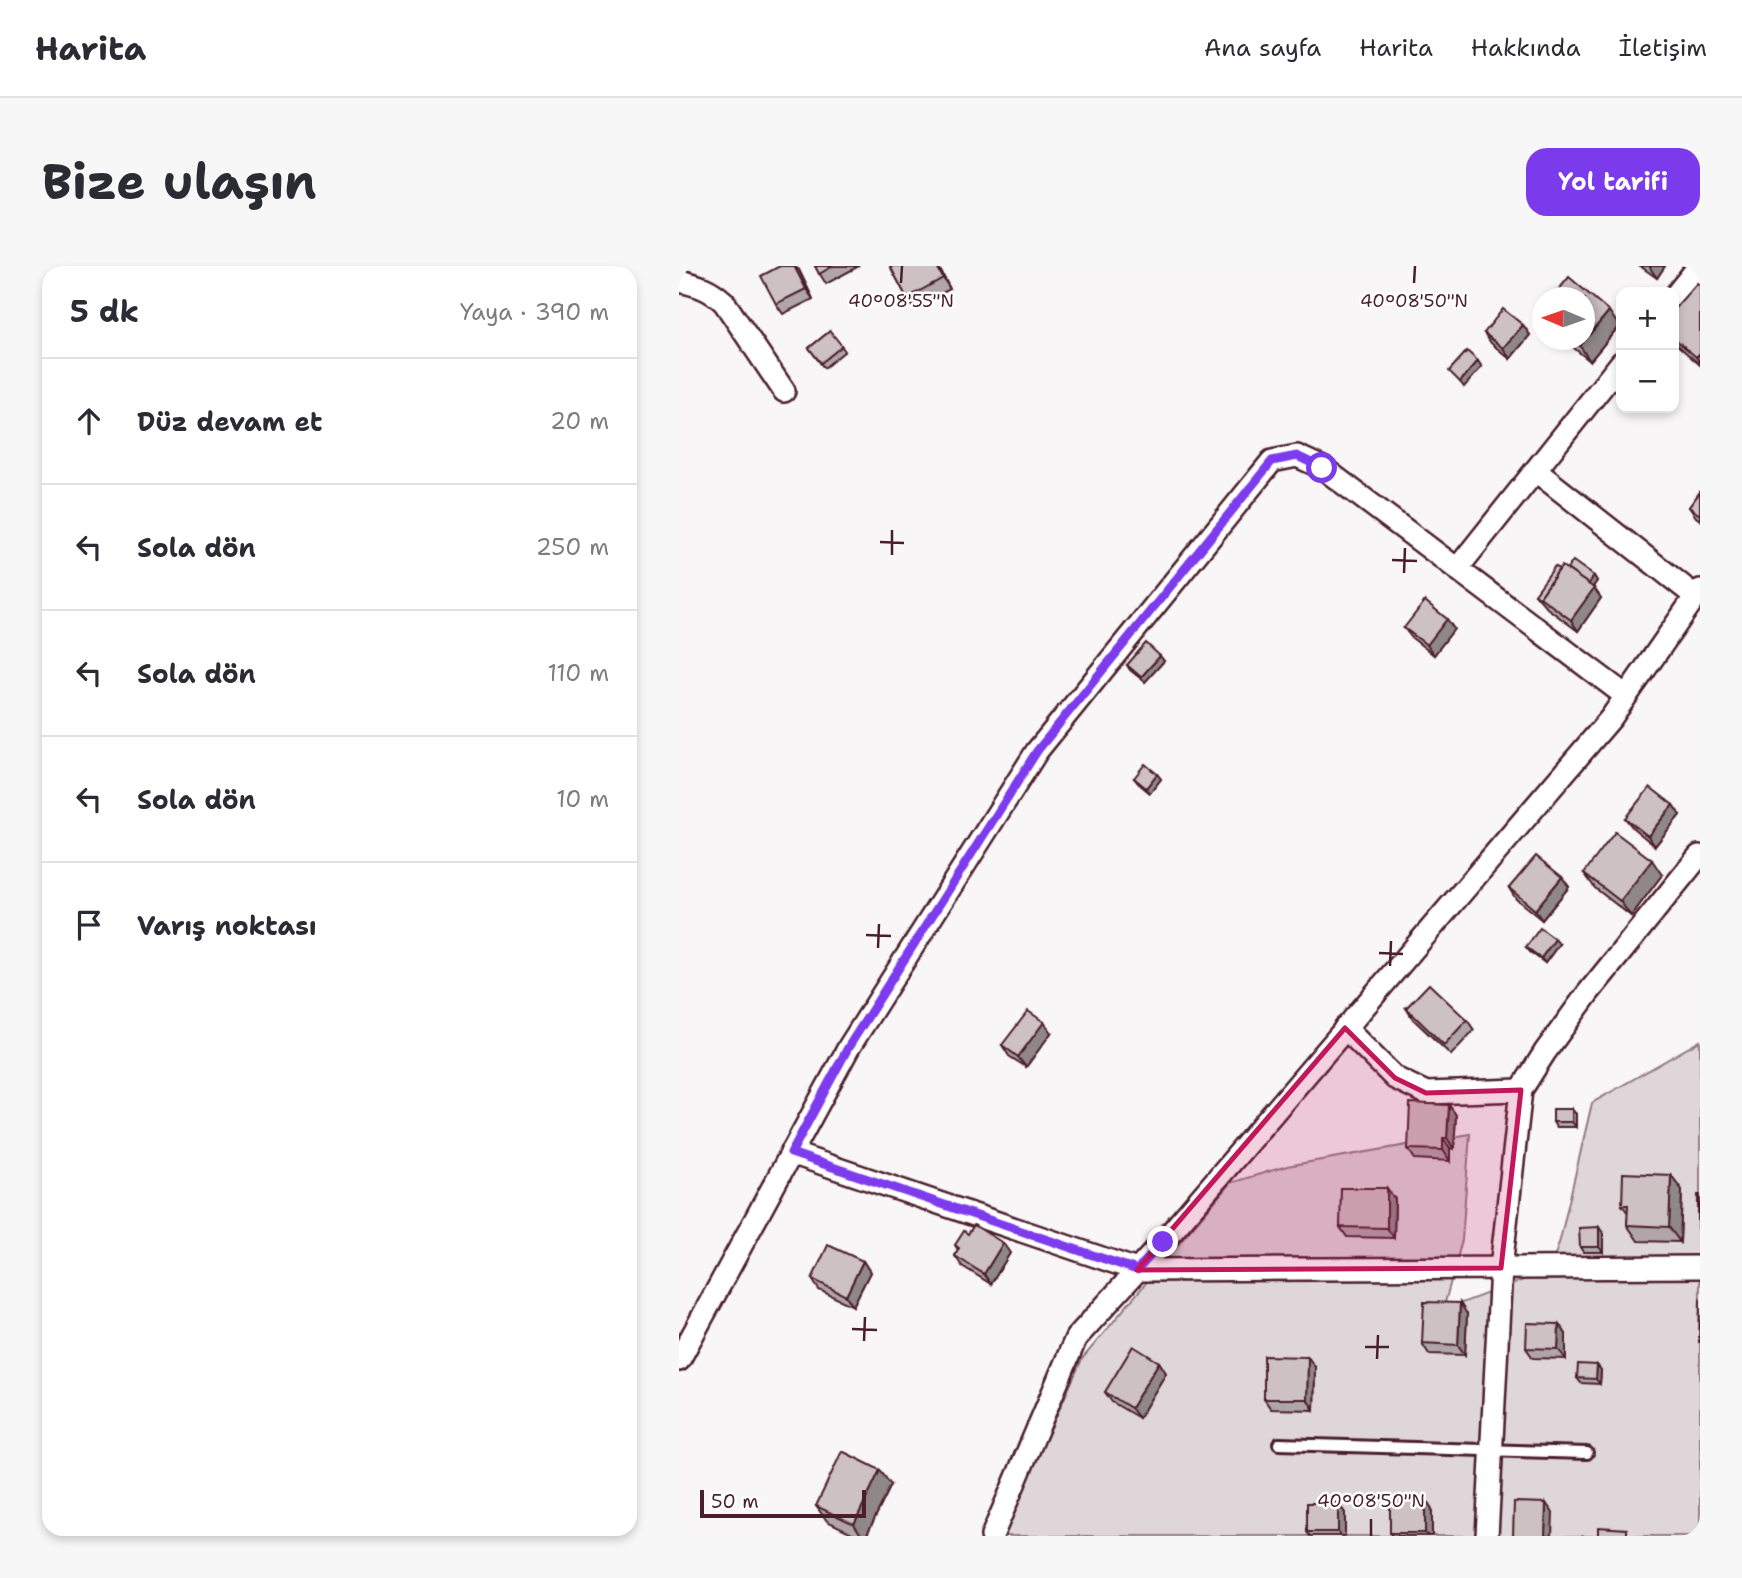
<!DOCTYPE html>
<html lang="tr">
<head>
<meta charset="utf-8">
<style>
	body { margin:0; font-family:"Shantell Sans",sans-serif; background:#f7f7f7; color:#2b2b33 }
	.controls { position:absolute; right:21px; top:21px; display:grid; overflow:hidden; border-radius:14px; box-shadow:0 4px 10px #0003 }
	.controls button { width:63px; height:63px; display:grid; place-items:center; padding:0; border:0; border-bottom:2px solid #e1e1e2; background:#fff; color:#2b2b33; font:35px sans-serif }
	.compass { position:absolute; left:853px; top:21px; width:63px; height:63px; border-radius:50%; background:#fff; box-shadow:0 4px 10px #0003; rotate:272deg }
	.scale { position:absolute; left:21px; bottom:18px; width:166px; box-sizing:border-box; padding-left:7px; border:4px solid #4a1f2b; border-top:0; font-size:19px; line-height:24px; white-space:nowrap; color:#4a1f2b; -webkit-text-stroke:5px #fff; paint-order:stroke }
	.stop { position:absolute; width:21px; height:21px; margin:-16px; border:5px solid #7c3aed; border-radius:50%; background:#fff }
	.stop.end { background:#7c3aed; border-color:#fff; box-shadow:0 2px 7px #0008 }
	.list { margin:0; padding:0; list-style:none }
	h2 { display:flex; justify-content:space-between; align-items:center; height:91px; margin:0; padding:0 28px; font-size:30px }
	h2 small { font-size:23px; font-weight:400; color:#7c7c81 }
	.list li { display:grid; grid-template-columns:46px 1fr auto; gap:21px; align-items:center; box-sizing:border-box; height:126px; padding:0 28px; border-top:2px solid #e1e1e2 }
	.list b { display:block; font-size:26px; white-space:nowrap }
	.list em { font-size:23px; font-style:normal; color:#7c7c81 }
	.icon { flex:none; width:38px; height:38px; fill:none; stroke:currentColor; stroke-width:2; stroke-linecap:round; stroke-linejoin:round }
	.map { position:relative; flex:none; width:1021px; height:1270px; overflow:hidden; border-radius:21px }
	header { display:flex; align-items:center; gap:42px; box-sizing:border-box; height:98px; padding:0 35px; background:#fff; border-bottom:2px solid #e1e1e2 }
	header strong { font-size:33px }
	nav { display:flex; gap:38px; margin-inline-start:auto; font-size:24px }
	.intro { display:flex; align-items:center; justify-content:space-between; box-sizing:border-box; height:168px; padding:0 42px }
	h1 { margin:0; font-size:49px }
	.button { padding:18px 32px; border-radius:21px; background:#7c3aed; color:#fff; font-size:24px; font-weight:700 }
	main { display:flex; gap:42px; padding:0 42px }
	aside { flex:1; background:#fff; border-radius:21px; box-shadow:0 4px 10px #0003 }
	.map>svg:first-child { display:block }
	.green { fill:#ded6d9; stroke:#947a82; stroke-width:2 }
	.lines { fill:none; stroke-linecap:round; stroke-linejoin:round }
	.lane-casing { stroke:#4a1f2b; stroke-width:16 }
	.street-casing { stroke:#4a1f2b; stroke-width:26 }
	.lane { stroke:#fff; stroke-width:10 }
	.street { stroke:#fff; stroke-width:21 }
	.wall { fill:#b0a6a9; stroke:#4a1f2b; stroke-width:2 }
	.shaded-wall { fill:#908789; stroke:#4a1f2b; stroke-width:2 }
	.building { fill:#cdc1c4; stroke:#4a1f2b; stroke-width:2 }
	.route { stroke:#7c3aed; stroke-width:9 }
	.marked { fill:#c2185b; fill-opacity:0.2; stroke:#c2185b; stroke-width:5; stroke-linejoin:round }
	.ticks { fill:none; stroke:#4a1f2b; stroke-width:2.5 }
	.ticks-label { font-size:18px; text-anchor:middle; fill:#4a1f2b; stroke:#fff; stroke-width:5; stroke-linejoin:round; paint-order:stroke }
</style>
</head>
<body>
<header>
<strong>Harita</strong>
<nav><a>Ana sayfa</a><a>Harita</a><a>Hakkında</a><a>İletişim</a></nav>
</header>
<div class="intro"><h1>Bize ulaşın</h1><a class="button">Yol tarifi</a></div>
<main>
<aside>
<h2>5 dk<small>Yaya · 390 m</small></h2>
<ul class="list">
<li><svg class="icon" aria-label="ahead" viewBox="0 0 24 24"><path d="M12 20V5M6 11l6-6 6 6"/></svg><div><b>Düz devam et</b></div><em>20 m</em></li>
<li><svg class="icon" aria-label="left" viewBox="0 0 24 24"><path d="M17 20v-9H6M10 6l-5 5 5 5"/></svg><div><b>Sola dön</b></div><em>250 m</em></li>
<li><svg class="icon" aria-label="left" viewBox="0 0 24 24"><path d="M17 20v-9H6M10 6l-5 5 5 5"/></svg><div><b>Sola dön</b></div><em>110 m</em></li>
<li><svg class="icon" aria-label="left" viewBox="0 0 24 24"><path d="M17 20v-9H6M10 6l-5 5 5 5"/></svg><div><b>Sola dön</b></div><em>10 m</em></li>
<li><svg class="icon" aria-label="arrive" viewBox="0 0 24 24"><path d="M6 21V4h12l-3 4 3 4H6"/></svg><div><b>Varış noktası</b></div></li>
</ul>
</aside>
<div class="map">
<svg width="1021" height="1270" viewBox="0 0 1021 1270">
	<rect width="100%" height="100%" fill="#f8f6f7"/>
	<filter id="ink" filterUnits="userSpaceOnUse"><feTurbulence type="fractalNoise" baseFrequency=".0143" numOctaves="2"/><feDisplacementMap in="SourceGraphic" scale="14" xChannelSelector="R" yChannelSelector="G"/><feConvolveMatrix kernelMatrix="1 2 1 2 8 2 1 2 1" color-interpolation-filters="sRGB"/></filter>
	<g filter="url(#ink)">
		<polygon class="green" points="1021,775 1021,1270 323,1270 403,1093 551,917 608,900 791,868 783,974 764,1044 871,1004 881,974 913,837"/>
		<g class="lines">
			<defs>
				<polyline id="lane" points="600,1178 908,1187"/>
				<g id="street">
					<path d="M0,15C19,19 31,23 45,36L105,125"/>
					<polyline points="995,31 1020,0"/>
					<polyline points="857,205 1016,330"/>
					<polyline points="778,303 942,97"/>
					<polyline points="666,762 716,812 747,827 842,824"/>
					<polyline points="112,887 458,1004 1021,1001"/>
					<polyline points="0,1094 170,781 358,485 593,195 618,190 644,202 947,430"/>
					<polyline points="313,1270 397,1072 484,976 932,452 1021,324"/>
					<polyline points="808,1270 822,1002 842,824 866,786 909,727 1020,590"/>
				</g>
			</defs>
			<use href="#lane" class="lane-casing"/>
			<use href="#street" class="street-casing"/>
			<use href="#lane" class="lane"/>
			<use href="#street" class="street"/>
		</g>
		<g class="wall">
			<polygon points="136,0 180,0 147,18"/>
			<polygon points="211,0 259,0 271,23 235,42 228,32"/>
			<polygon points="961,0 986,0 978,12"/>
			<polygon points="120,4 134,33 104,48 97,38"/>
			<polygon points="1021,20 1021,99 995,76 995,43"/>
			<polygon points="844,59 851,69 831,93 812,77 805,67"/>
			<polygon points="940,60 911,95 885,74 906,74"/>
			<polygon points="151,65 166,85 145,102 130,82"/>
			<polygon points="1021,226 1021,254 1017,251 1010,241"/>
			<polygon points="880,303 888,303 915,310 918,315 914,321 922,332 899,365 868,342 856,328"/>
			<polygon points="725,362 775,363 755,389 733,372"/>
			<polygon points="481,390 485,395 466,416 451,404 448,399"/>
			<polygon points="478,508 482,513 471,527 459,517 455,512"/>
			<polygon points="994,539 1001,549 976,580 954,562 946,552"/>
			<polygon points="905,607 983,609 952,650 916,622"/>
			<polygon points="883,611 890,621 863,654 837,633 830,622"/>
			<polygon points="880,678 866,697 851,686 847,681"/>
			<polygon points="727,742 788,754 795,764 772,789 734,753"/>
			<polygon points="372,767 347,801 330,790 323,779"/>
			<polygon points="770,839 777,849 775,883 771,882 771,895 736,893 729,883"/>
			<polygon points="897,848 897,861 877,861 874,856"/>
			<polygon points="992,909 1003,924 1001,976 959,975 948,959 949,947 943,939"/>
			<polygon points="716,933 715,972 668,971 661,961"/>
			<polygon points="924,967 924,986 904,986 901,981"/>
			<polygon points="289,968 331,987 312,1018 283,1000 276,990 279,984 276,979"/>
			<polygon points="184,995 191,1006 174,1040 140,1024 133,1013"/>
			<polygon points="788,1048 786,1089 750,1088 743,1077"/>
			<polygon points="880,1058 887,1068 887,1093 854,1092 847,1082"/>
			<polygon points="480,1096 487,1107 460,1152 433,1136 426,1126"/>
			<polygon points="918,1099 922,1104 921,1118 902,1117 898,1112"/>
			<polygon points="636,1101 635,1144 592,1143 585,1133"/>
			<polygon points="212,1219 187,1270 179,1270 148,1255 137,1240"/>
			<polygon points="746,1232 753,1243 753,1270 713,1270 711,1267"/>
			<polygon points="659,1237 666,1247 666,1270 631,1270 628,1266"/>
		</g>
		<g class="shaded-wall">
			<polygon points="115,0 120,4 134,33 127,23"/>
			<polygon points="257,0 259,0 271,23 264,12"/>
			<polygon points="972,0 986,0 978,12 971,2"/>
			<polygon points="930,45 940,60 911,95 901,80"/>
			<polygon points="844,59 851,69 831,93 824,82"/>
			<polygon points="1021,87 1021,97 1017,91"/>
			<polygon points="799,95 803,101 785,121 781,116"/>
			<polygon points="915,310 918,315 911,325 908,320"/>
			<polygon points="915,322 922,332 899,365 892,354"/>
			<polygon points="768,353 775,363 755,389 748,379"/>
			<polygon points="481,390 485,395 466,416 462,411"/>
			<polygon points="478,508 482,513 471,527 467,522"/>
			<polygon points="994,539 1001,549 976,580 969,570"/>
			<polygon points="973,594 983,609 952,650 941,635"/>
			<polygon points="883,611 890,621 863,654 856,644"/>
			<polygon points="876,673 880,678 866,697 862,692"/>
			<polygon points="365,756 372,767 347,801 339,791"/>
			<polygon points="770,839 777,849 775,883 768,872"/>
			<polygon points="893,843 897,848 897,861 893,856"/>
			<polygon points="764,872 771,882 771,895 764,884"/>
			<polygon points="992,909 1003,924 1001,976 990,961"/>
			<polygon points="708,922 716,933 715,972 708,962"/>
			<polygon points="920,961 924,967 924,986 920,981"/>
			<polygon points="324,977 331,987 312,1018 305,1008"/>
			<polygon points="184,995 191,1006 174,1040 167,1030"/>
			<polygon points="781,1037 788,1048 786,1089 779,1079"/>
			<polygon points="880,1058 887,1068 887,1093 879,1083"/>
			<polygon points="629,1091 636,1101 635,1144 628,1133"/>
			<polygon points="480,1096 487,1107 460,1152 452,1142"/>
			<polygon points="918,1099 922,1104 921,1118 917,1113"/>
			<polygon points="201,1204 212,1219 187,1270 183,1270 175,1258"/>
			<polygon points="746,1232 753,1243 753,1270 749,1270 746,1267"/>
			<polygon points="659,1237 666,1247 666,1270 662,1270 659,1266"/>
			<polygon points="867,1237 874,1247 873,1270 866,1270"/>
		</g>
		<g class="building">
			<polygon points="101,0 115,0 127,23 97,38 82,10"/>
			<polygon points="136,0 154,0 140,8"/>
			<polygon points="211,0 257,0 264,12 228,32"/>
			<polygon points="890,11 930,45 901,80 892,74 906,74 906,32 873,32"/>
			<polygon points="1018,17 1021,20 1021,87 1017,91 995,72 995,43"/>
			<polygon points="824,43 844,59 824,82 805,67"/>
			<polygon points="151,65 163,80 142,97 130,82"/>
			<polygon points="788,85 799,95 781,116 770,105"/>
			<polygon points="1021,226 1021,249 1010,241"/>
			<polygon points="894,295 915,310 909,318 888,303"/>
			<polygon points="876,300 880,303 861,331 856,328"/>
			<polygon points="883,300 915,322 892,354 861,331"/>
			<polygon points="746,335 768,353 748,379 725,362"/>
			<polygon points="467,377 481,390 462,411 448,399"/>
			<polygon points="466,498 478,508 467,522 455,512"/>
			<polygon points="971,521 994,539 969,570 946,552"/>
			<polygon points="936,566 973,594 941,635 905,607"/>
			<polygon points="857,590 883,611 856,644 830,622"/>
			<polygon points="861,662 876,673 862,692 847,681"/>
			<polygon points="750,718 788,754 765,779 727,742"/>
			<polygon points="349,745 365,756 339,791 323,779"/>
			<polygon points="731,837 770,839 768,872 764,872 764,884 729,883"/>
			<rect x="874" y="843" width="19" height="13"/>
			<polygon points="944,907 992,909 990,961 948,959 949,939 943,939"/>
			<polygon points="662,922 708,922 708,962 661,961"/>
			<rect x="1019" y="929" width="2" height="35"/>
			<polygon points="295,959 324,977 305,1008 276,990 280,982 276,979 285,965 289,968"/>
			<polygon points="920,961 920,981 901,981 900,962"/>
			<polygon points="149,979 184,995 167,1030 133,1013"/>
			<polygon points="1021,1032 1021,1076 1020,1076"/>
			<polygon points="745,1036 781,1037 779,1079 743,1077"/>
			<polygon points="848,1057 880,1058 879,1083 847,1082"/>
			<polygon points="454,1080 480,1096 452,1142 426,1126"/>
			<polygon points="585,1090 629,1091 628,1133 585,1133"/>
			<polygon points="899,1098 918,1099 917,1113 898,1112"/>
			<polygon points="163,1185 201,1204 175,1258 137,1240"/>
			<polygon points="746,1232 746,1267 711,1267 711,1233"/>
			<polygon points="835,1236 867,1237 866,1270 834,1270"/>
			<rect x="628" y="1237" width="31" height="29"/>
			<polygon points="919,1261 948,1263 948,1270 919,1270"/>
		</g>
	</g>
	<g class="lines" filter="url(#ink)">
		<polyline class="route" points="484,976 458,1004 112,887 170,780 358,485 593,195 618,190 643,202"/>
	</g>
	<path class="marked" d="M666,762L716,812L747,827L842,824L822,1002L458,1004Z"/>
	<path class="ticks" d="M222,17L223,0M735,17L736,0M201,276L225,277M213,289V264M713,294L738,295M725,307L726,282M187,669L212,670M199,682L200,658M700,687L724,688M711,700L712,675M173,1063L198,1064M185,1075L186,1051M686,1081H710M698,1093L699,1069M692,1270V1253"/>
	<g class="ticks-label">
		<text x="222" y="41">40°08'55"N</text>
		<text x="735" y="41">40°08'50"N</text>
		<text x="692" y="1241">40°08'50"N</text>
	</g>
</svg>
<div class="controls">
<button>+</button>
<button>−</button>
</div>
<svg class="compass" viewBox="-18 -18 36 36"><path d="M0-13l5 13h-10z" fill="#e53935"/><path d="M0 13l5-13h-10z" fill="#7c7c81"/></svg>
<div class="scale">50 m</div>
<div class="stop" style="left:643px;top:202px"></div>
<div class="stop end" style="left:484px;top:976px"></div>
</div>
</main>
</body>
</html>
